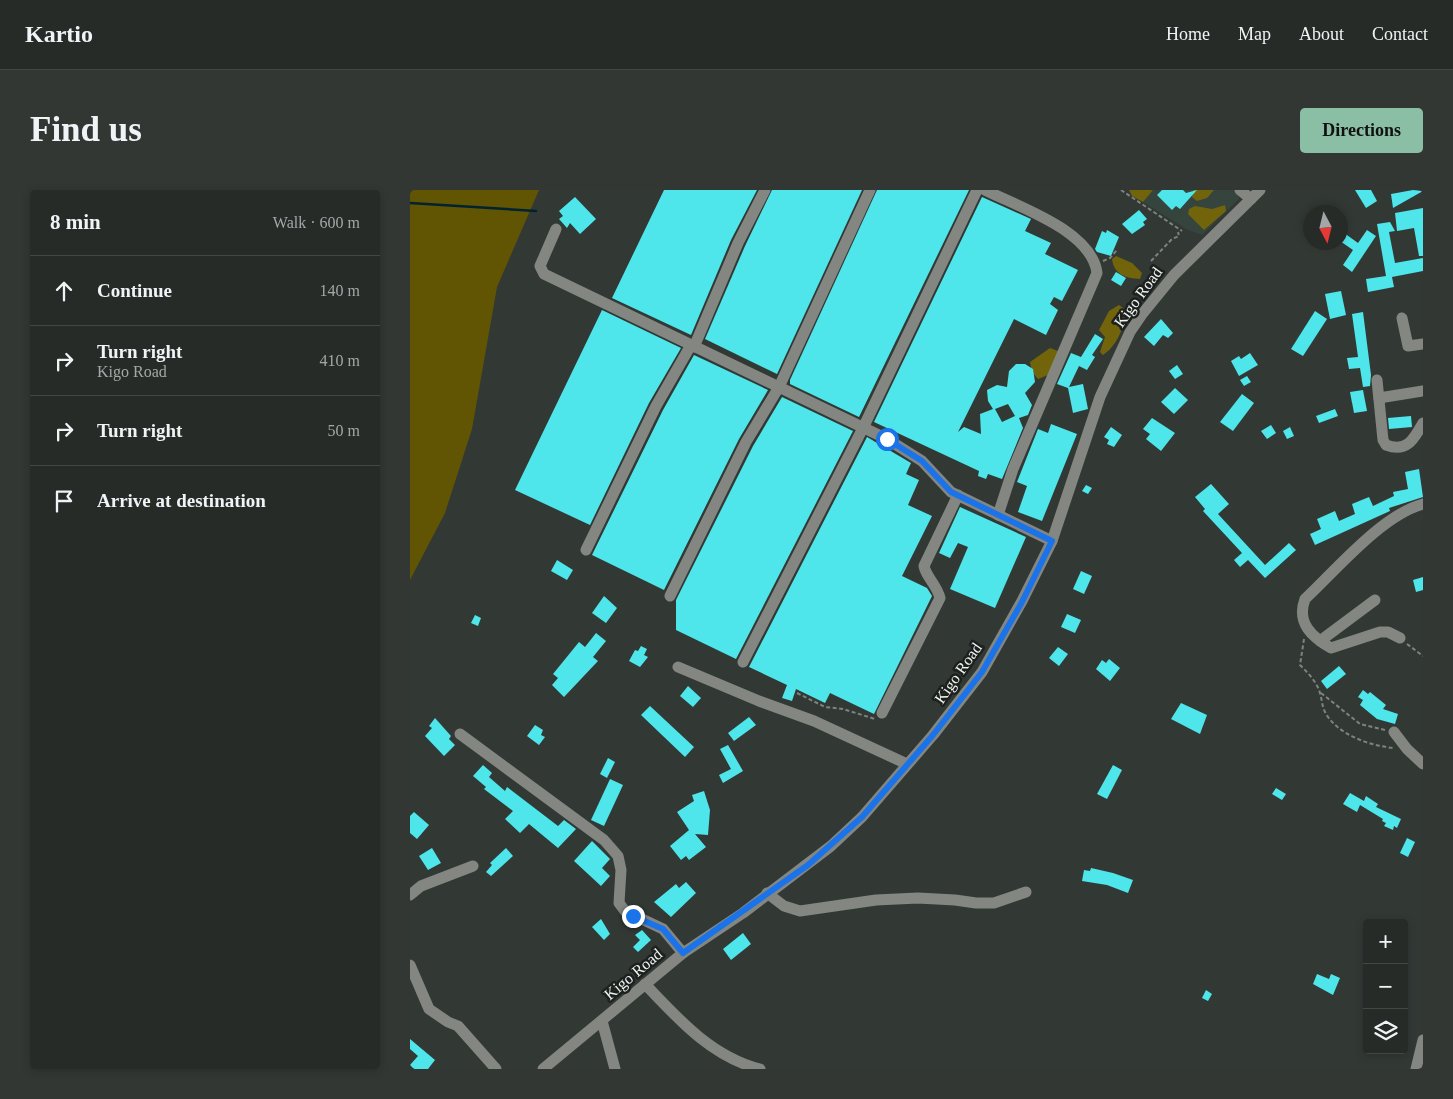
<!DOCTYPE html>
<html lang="en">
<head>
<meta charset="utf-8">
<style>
	body { margin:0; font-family:"Times New Roman",serif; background:#323734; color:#f1f3f6 }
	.controls { position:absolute; right:15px; bottom:15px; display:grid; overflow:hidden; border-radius:5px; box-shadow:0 2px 8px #0003 }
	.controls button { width:45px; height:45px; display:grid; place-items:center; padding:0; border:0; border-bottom:1px solid #424745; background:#262b28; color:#f1f3f6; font:25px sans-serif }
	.compass { position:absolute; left:893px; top:15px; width:45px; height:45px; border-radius:50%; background:#262b28; box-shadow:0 2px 8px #0003; rotate:173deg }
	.stop { position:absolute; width:15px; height:15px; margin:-11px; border:4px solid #1a73e8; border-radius:50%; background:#fff }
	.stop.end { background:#1a73e8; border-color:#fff; box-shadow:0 1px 5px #0008 }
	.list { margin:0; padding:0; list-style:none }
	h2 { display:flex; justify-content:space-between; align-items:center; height:65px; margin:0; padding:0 20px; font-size:21px }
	h2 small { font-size:16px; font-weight:400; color:#a4a7a8 }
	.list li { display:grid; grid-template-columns:32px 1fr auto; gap:15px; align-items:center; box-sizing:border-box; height:70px; padding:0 20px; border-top:1px solid #424745 }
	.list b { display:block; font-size:19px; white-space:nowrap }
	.list p { margin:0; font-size:16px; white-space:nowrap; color:#a4a7a8 }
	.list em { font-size:16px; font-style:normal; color:#a4a7a8 }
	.icon { flex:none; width:28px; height:28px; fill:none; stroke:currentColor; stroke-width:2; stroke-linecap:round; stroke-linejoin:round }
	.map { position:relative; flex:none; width:1013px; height:879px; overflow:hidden; border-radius:5px }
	header { display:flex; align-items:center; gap:30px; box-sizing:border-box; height:70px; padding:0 25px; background:#262b28; border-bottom:1px solid #424745 }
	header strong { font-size:24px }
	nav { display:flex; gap:28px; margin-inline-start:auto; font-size:18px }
	.intro { display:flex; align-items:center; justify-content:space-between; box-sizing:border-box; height:120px; padding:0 30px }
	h1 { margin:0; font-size:35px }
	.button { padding:12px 22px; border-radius:5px; background:#8abfa5; color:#111; font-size:18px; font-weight:700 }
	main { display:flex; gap:30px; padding:0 30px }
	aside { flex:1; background:#262b28; border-radius:5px; box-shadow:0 2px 8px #0003 }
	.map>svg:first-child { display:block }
	.built { fill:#35443d }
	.green { fill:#615403 }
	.forest { fill:#72640a }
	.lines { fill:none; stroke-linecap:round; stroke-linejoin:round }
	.stream { stroke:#002231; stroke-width:2.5 }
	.building { fill:#4ee6ea; fill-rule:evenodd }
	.path { stroke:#7d8380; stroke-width:2; stroke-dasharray:4 2.5; stroke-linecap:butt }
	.minor { stroke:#848682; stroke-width:11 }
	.route { stroke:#1a73e8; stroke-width:6 }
	.labels { text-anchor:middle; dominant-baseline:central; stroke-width:5; stroke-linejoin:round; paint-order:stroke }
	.street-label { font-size:16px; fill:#f0f5f2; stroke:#1c201e }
</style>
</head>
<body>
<header>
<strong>Kartio</strong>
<nav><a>Home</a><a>Map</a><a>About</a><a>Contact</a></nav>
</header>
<div class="intro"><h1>Find us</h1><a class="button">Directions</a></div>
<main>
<aside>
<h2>8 min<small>Walk · 600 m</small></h2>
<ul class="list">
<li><svg class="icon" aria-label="ahead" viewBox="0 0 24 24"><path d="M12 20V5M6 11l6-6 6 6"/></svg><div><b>Continue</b></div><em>140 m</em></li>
<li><svg class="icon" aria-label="right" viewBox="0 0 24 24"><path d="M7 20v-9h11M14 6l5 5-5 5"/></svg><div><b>Turn right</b><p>Kigo Road</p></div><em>410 m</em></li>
<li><svg class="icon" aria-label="right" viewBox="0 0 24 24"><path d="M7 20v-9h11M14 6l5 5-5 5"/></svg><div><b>Turn right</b></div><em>50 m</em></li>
<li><svg class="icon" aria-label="arrive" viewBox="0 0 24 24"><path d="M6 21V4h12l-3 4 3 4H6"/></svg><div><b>Arrive at destination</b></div></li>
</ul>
</aside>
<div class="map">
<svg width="1013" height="879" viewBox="0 0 1013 879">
	<rect width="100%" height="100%" fill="#323935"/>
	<polygon class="built" points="742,0 827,0 829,9 792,45 776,39 733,12"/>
	<polygon class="green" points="0,0 129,0 87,97 62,239 35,323 0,390"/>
	<g class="forest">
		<polygon points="719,0 743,0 733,12 722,6"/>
		<polygon points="783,0 804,0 797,8 787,11 782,7"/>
		<polygon points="815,15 816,21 794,40 778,24 779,19 785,16 802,19"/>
		<path d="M706,66L722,73L732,83L730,89C716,88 704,85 702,69Z"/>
		<path d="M709,115L717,121C713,138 708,155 693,165L690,162L695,147L689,140L699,121Z"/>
		<polygon points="640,158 648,161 643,183 628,189 622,182 620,172"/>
	</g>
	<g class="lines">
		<polyline class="stream" points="0,13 126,21"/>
	</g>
	<g class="building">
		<polygon points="254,0 347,0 321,50 281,145 202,108"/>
		<polygon points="362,0 452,0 367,184 295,149 335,56"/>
		<polygon points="467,0 559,0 449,227 380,194 380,190"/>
		<polygon points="752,0 773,0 776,3 787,0 770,19 766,16 762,20 747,5"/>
		<polygon points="945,0 961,0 967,11 956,18"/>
		<polygon points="1003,0 1013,1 983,18 981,4"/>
		<polygon points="165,7 186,29 170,44 160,33 157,38 149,29 153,26 149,21"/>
		<path d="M572,7L621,29L615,41L641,53L635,64L668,80L652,111L644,107L640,114L648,120L636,145L604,129L548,242L554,237L571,244L570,224L583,219L578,211L577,200L587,195L597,197L599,181L606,174H615L623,179L625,192L615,203L622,215L618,225L609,228L613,238L592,289L578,284L576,289L568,286L569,281L464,232ZM598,214L605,226L592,232L585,219Z"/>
		<polygon points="1013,18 1013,66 1009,66 1004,38 987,41 985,23"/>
		<polygon points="729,20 737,29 733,32 735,35 722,44 712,34"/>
		<polygon points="980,32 985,41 979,42 985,73 1013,68 1013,81 982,87 984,97 958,102 956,89 976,86 967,34"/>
		<polygon points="697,40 709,47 701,66 687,62 685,59 692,41 696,43"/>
		<polygon points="930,40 948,53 957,40 966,46 942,82 933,75 943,60 930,51"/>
		<polygon points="706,82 716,88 711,96 701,90"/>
		<polygon points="931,101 936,125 920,129 915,104"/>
		<polygon points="192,120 271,158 239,213 180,335 105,300"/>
		<polygon points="905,121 917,129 893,166 881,159"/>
		<polygon points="953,122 961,185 960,196 953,197 950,178 939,179 937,168 948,167 942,124"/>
		<polygon points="751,129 763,143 758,148 753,145 744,156 734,147"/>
		<polygon points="685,144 693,149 682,165 685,167 677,180 669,176 659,197 673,194 678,219 663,223 658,198 647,194 661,163 671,167"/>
		<polygon points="840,163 848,175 829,186 821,171 829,166 831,169"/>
		<polygon points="284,165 358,200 329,249 254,400 182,365 253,220"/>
		<polygon points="767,175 773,184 765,189 759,181"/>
		<polygon points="837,186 841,192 834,196 830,190"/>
		<polygon points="765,198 778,210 764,224 751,212"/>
		<polygon points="953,200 957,221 944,223 940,202"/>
		<polygon points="832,204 844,213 823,241 810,232"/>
		<polygon points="372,207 443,241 326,469 266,440 266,410 343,256"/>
		<polygon points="925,219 928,226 909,233 906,226"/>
		<polygon points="1001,226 1002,237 979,239 978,228"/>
		<polygon points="742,228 765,243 751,261 736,249 740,244 733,239"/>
		<polygon points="641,234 667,244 632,331 608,322 617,296 607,292 628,239 638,243"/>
		<polygon points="861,235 866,243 857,249 851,241"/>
		<polygon points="701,237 712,245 704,257 697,254 699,250 694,247"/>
		<polygon points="880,237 884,246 877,249 873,241"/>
		<polygon points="457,247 501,273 496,284 509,290 498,315 522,326 492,386 517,398 522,406 464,524 420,503 415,513 386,499 382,511 372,508 377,495 339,477"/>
		<polygon points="1009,279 1013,307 979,318 980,321 905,355 900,344 911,339 907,329 925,321 929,331 945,324 942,314 959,307 963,316 984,306 983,302 998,299 995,282"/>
		<polygon points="801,294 819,314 808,324 855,375 879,353 886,360 855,388 838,370 830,377 824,370 832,363 793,321 795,319 785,307"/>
		<polygon points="676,295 682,298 678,304 672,301"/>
		<polygon points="550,317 616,347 585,418 540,399 558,357 548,353 540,368 529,363"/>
		<polygon points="147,370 163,380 157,390 141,381"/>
		<polygon points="671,381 682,386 674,404 663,399"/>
		<polygon points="1013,387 1013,400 1006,402 1003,390"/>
		<polygon points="194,406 207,418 196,433 182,423"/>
		<polygon points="657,424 671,430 665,443 651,437"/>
		<polygon points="65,425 71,428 68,436 61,433"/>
		<polygon points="186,443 196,451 183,467 188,471 154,507 142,495 148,488 143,484 169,452 175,457"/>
		<polygon points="231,456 237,459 234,465 238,467 230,477 219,471 225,460 228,461"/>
		<polygon points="648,457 658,464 649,476 639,468"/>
		<polygon points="699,469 710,478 700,491 686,479 692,470 696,473"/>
		<polygon points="929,476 936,484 917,499 911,491"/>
		<polygon points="278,496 291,508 283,517 270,506"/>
		<polygon points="953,500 958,504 960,502 976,515 973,519 988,524 985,534 967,529 950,515 953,510 948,507"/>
		<polygon points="771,513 797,525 790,544 761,529"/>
		<polygon points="240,516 284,557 275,567 231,525"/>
		<polygon points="339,527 346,535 324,551 318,543"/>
		<polygon points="25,528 41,546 39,549 45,555 34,566 15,546 22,538 19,536"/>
		<polygon points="125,535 133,540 131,545 135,547 129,555 117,546"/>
		<polygon points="318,555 333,581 313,593 309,585 321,579 310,559"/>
		<polygon points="198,568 205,572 197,588 190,584"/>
		<polygon points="73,575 82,583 79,587 95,601 97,597 148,636 154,630 166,639 148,658 119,634 110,643 95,629 103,621 74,599 76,597 63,586"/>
		<polygon points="703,575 712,580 697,609 687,604"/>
		<polygon points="200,589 213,595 194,636 181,630"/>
		<polygon points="866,598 876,604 872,610 862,604"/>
		<polygon points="294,601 300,620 298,645 285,644 296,657 279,670 276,666 271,670 260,656 279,640 267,622 284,611 282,605"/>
		<polygon points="940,603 954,611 956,606 968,614 966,617 991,629 987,638 984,636 983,640 974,636 976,633 972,631 973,629 950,615 947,622 933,614"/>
		<polygon points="4,622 19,635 7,649 0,643 0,626"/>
		<polygon points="997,648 1005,652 998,667 990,663"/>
		<polygon points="182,651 200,669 192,678 200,686 191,696 164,671"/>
		<polygon points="22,658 31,673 18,680 9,666"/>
		<polygon points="96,658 103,666 81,686 76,682 82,675 80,673"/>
		<polygon points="681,678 703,683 723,690 718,703 697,695 672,691 674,680 680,681"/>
		<polygon points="276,692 286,703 261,727 244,712 266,694 269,698"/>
		<polygon points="191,729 200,744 194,750 182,737"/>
		<polygon points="232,740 241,750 228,762 223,757 230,750 225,745"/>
		<polygon points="333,743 341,754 321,770 313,759"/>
		<polygon points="907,784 919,789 921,784 930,788 923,805 903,794"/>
		<polygon points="796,800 802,804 798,811 792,808"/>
		<polygon points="0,849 25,870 18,879 4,879 0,875 8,866 0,859"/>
	</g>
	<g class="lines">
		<g class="path">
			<polyline points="711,0 772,41"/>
			<polyline points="693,71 700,68 707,60"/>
			<polyline points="741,71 762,49 769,46 768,42"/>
			<path d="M894,449L890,475C898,483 907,492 910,503C912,510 912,516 915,522C926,544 960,556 984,558"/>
			<polyline points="997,454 1013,466"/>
			<polyline points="387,503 415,517 433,519 465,529"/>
			<polyline points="911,503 950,534 975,540"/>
		</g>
		<g class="minor">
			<path d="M575,0C609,17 682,41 687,83L603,279L588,325"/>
			<polyline points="830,0 841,9"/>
			<polyline points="146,39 130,76 134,84 477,249 512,271 541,302 642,351"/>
			<polyline points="992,128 998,156 1013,154"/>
			<polyline points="284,157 328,53 355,0"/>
			<path d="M967,190L973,250L976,255C997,263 1004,249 1013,233"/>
			<polyline points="969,208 1013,201"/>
			<polyline points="176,360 246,216 281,155"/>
			<polyline points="260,406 336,252 369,197 460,0"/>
			<path d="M990,448L978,442H970L921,458C902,447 886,433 895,409C926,380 972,325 1013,314"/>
			<polyline points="910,451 965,410"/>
			<polyline points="333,472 453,238 567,0"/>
			<polyline points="268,477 349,511 404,531 497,574"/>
			<path d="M472,523L530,408C527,395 516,387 514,376L548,305"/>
			<polyline points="984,542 997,559 1013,574"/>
			<polyline points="50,544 194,650 208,666 211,680 209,713 215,721 253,739 273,763"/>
			<polyline points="357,703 374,716 390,721 466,710 508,708 545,710 566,713 584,713 616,702"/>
			<polyline points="0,705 11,696 63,676"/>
			<polyline points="0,775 19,819 38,832 48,836 86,879"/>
			<path d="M235,794C268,829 302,867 350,879"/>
			<polyline points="192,831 205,879"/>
			<polyline points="133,879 273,763 333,723 421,656 452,627 523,545 572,482 612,411 642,351 690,207 720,142 733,123 764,85 850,0"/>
			<polyline points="1006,879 1013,850"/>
		</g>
	</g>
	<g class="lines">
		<polyline class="route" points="223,726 253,739 273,763 398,675 452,627 523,545 572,482 612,412 642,351 541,302 512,271 477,249"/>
	</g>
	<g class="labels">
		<g class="street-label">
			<text transform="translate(728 107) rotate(-54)">Kigo Road</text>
			<text transform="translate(548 483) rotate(-55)">Kigo Road</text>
			<text transform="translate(223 784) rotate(-40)">Kigo Road</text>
		</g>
	</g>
</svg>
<div class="controls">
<button>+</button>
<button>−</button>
<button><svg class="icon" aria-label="layers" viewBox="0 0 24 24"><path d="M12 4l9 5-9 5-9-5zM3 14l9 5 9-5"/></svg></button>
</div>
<svg class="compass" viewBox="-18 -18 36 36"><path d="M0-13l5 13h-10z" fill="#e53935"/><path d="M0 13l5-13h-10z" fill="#a4a7a8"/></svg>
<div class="stop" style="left:477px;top:249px"></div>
<div class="stop end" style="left:223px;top:726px"></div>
</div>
</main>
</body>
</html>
